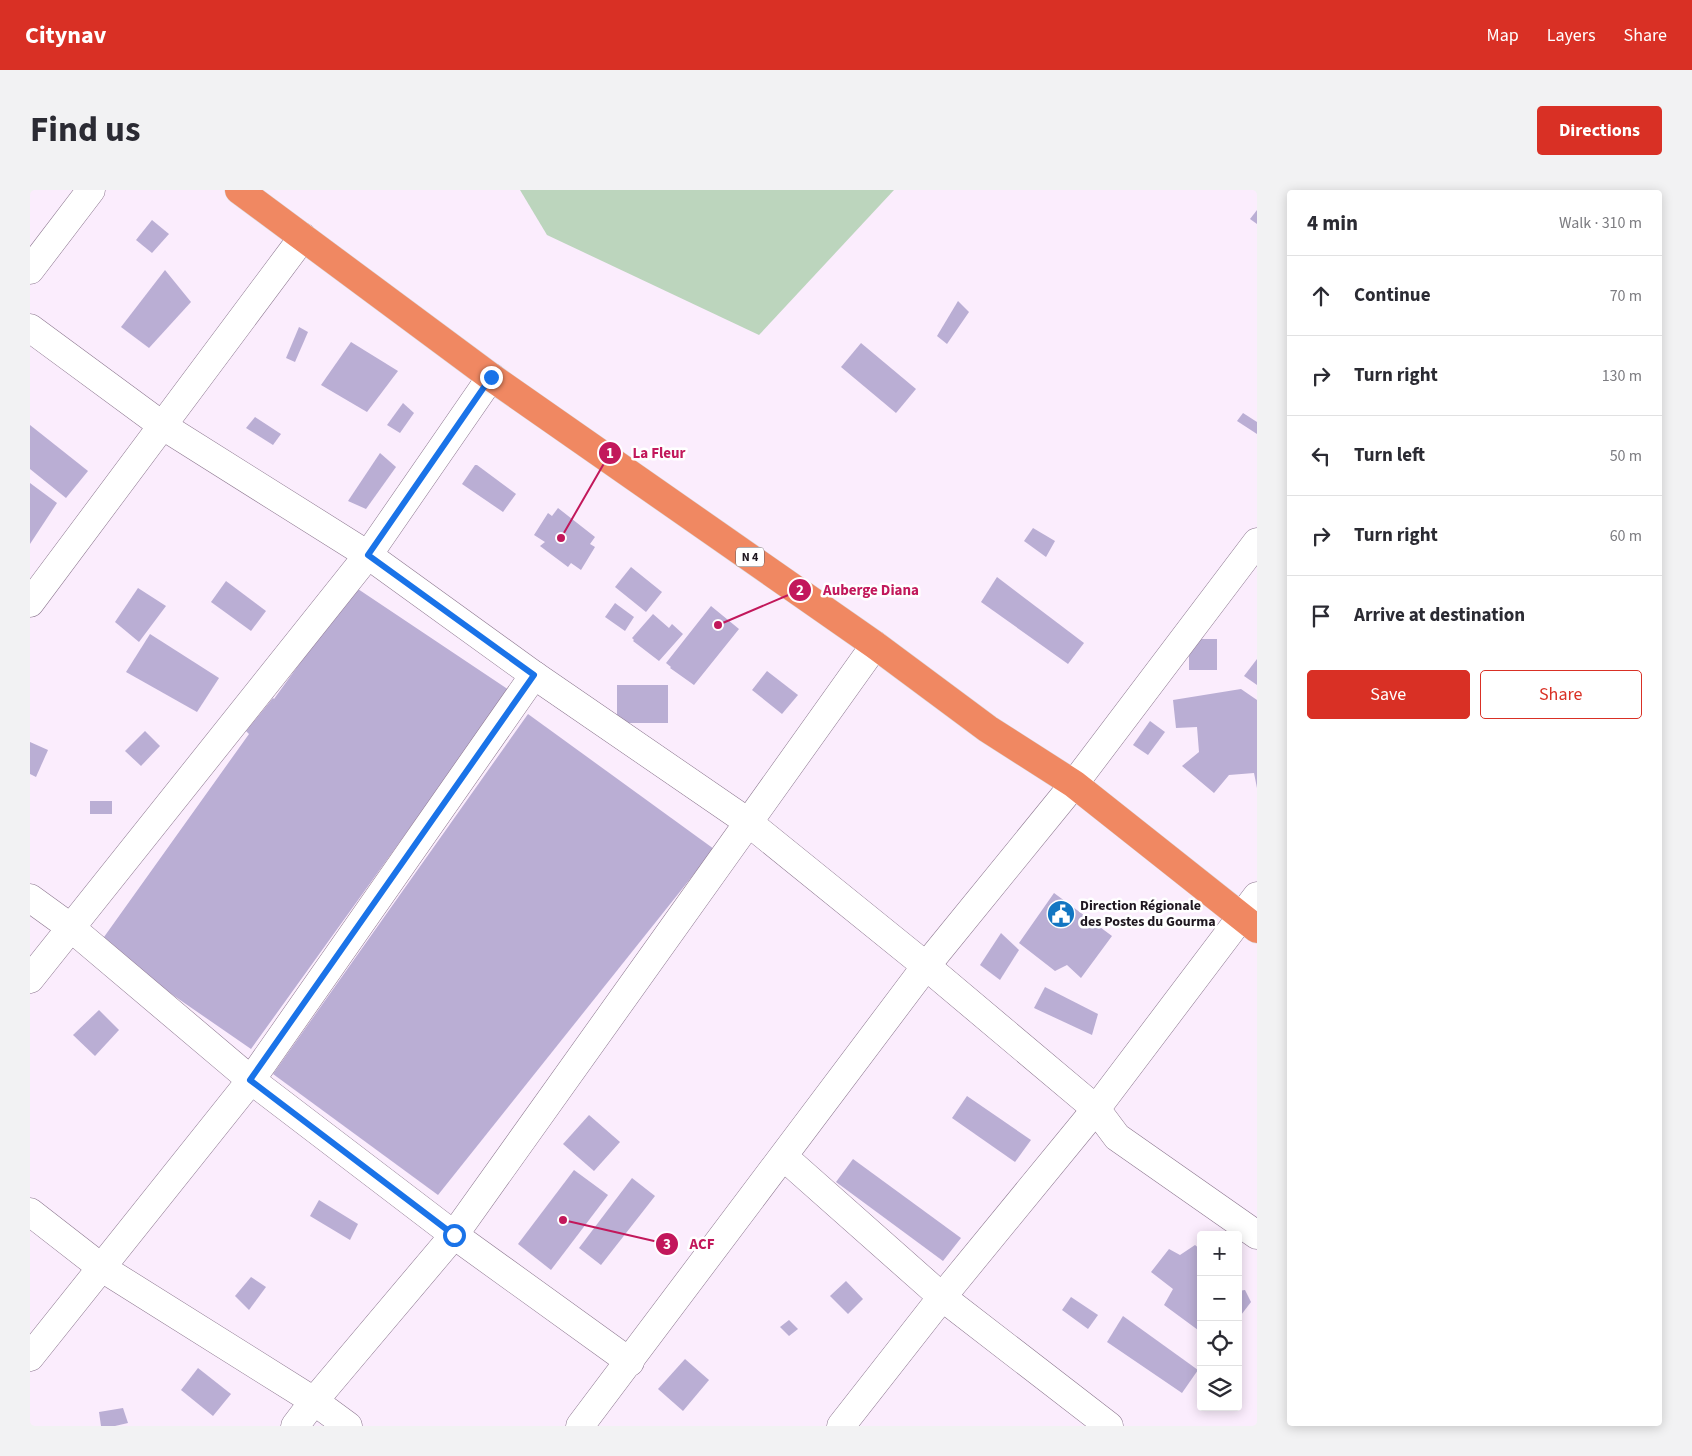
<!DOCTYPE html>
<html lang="en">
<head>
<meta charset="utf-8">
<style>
	body { margin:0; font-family:"Source Sans 3",sans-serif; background:#f2f2f3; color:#2b2b33 }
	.controls { position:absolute; right:15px; bottom:15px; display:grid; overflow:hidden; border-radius:5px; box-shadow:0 2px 12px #0003 }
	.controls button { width:45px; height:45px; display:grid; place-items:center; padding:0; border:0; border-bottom:1px solid #e1e1e2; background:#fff; color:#2b2b33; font:25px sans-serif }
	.stop { position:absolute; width:15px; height:15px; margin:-11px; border:4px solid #1a73e8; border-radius:50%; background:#fff }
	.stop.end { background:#1a73e8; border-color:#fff; box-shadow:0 1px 5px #0008 }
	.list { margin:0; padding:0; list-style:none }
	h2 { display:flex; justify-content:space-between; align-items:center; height:65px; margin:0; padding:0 20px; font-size:21px }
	h2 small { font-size:16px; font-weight:400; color:#7c7c81 }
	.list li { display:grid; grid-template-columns:32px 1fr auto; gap:15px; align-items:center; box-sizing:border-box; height:80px; padding:0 20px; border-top:1px solid #e1e1e2 }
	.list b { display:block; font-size:19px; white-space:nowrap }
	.list em { font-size:16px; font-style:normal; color:#7c7c81 }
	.actions { display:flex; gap:10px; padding:15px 20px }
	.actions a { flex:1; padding:11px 0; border:1px solid #d93025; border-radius:5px; text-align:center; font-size:18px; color:#d93025 }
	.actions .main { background:#d93025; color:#fff }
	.icon { flex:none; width:28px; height:28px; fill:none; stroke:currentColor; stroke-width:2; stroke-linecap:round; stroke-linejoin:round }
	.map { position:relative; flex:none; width:1227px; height:1236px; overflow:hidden; border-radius:5px }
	header { display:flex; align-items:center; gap:30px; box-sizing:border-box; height:70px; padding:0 25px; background:#d93025; color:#fff }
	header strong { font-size:24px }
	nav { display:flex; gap:28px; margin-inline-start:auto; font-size:18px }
	.intro { display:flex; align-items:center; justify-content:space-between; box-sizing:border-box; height:120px; padding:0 30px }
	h1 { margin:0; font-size:35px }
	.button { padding:12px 22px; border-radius:5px; background:#d93025; color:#fff; font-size:18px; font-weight:700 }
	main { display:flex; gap:30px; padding:0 30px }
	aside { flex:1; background:#fff; border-radius:5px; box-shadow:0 2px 12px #0003 }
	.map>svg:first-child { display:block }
	.garden { fill:#bcd5bd }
	.building { fill:#baaed4 }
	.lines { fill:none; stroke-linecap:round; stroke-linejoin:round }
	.minor-casing { stroke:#8c778f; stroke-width:29 }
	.highway-casing { stroke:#dbdadb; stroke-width:29 }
	.minor { stroke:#fff; stroke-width:28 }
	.highway { stroke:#f08862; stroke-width:28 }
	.route { stroke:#1a73e8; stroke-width:6 }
	.labels { text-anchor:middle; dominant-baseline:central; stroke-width:5; stroke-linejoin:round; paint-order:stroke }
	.shield { fill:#fff; stroke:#625d63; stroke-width:1 }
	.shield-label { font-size:12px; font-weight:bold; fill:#1f1720 }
	.poi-label { font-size:14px; font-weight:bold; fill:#1f1720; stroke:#fff; text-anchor:start }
	.leader { fill:none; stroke:#c2185b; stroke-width:2 }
	.callout-dot { fill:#c2185b; stroke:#fff; stroke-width:2 }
	.mark-label { font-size:15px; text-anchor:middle; font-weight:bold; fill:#fff }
	.callout-label { font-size:15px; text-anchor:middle; font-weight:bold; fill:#c2185b; stroke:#fff; stroke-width:5; stroke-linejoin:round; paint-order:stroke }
</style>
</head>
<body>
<header>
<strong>Citynav</strong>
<nav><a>Map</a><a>Layers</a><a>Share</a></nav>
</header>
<div class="intro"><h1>Find us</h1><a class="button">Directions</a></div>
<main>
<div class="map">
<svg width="1227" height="1236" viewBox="0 0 1227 1236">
	<rect width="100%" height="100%" fill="#fbedfd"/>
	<polygon class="garden" points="490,0 864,0 729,145 517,45"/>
	<g class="building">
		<polygon points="1227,20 1227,34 1220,29"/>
		<polygon points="122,30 139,44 122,63 106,50"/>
		<polygon points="135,80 161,112 119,158 91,137"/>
		<polygon points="928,111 939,122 917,154 907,146"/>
		<polygon points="269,137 278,142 265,172 256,168"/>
		<polygon points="321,152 368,181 337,222 291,195"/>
		<polygon points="831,153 886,199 866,223 811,177"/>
		<polygon points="373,213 384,223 370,243 357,235"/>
		<polygon points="1213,223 1227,232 1227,244 1207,231"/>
		<polygon points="225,227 251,244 243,255 216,238"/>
		<polygon points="0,235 58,281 36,308 0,279"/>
		<polygon points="350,263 366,277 336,319 318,311"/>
		<polygon points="445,275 447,275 486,304 473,322 432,294"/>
		<polygon points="0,293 27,313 0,354"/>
		<polygon points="528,318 565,347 560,354 565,357 551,380 541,373 538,377 510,356 515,352 504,345 518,323 522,326"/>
		<polygon points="1003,338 1025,351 1016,367 994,351"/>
		<polygon points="601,377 632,402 616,422 585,397"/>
		<polygon points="967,387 1054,453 1038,474 951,412"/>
		<polygon points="196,391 236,421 221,441 181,412"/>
		<polygon points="325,397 479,500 221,859 69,754 219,544 216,541 243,508 244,509"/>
		<polygon points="108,398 136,416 109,452 85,432"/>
		<polygon points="585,413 604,427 595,441 575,427"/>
		<polygon points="681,416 709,439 664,495 640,478 641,477 636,473"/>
		<polygon points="623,424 639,438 642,434 653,444 629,471 603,451 604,450 602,448"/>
		<polygon points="120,444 189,488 167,522 96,482"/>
		<rect x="1159" y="449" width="28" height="31"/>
		<polygon points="1227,469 1227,495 1214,486"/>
		<polygon points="737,481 768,505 752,524 722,500"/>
		<rect x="587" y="495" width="51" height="38"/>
		<polygon points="1211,499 1227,510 1227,598 1224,583 1199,585 1184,603 1152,576 1169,562 1167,537 1146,538 1143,510"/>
		<polygon points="498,524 684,659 408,1005 243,884"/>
		<polygon points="1120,531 1135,542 1118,565 1103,555"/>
		<polygon points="115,541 130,556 111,576 95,561"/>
		<polygon points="0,552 18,560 6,587 0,584"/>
		<rect x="60" y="611" width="22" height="13"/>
		<polygon points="1024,703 1082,746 1051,788 1037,775 1025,781 989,753"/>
		<polygon points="971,743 989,760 970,790 950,775"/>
		<polygon points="1015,797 1068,824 1062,845 1004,818"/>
		<polygon points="69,820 89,840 65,866 43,845"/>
		<polygon points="937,906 1001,950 985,972 922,928"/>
		<polygon points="559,925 590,952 564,981 533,954"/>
		<polygon points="823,969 931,1048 913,1071 806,992"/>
		<polygon points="544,980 578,1005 521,1080 488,1054"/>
		<polygon points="602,988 625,1006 571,1075 549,1058"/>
		<polygon points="289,1010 328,1034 320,1050 280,1026"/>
		<polygon points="1165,1055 1171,1060 1171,1136 1168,1140 1134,1115 1143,1099 1121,1082 1139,1059 1150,1065"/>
		<polygon points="221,1087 236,1097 219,1120 205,1106"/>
		<polygon points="816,1091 833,1109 818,1124 800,1106"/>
		<polygon points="1215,1100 1221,1112 1208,1129 1208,1101"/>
		<polygon points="1041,1107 1068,1125 1058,1139 1032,1120"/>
		<polygon points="1093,1126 1168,1180 1152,1203 1077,1152"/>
		<polygon points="759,1130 768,1139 759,1146 750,1137"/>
		<polygon points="655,1169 679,1190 653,1221 628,1199"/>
		<polygon points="168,1178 201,1204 183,1226 151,1200"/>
		<polygon points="93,1218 98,1233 85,1236 71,1236 69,1222"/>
	</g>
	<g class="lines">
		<defs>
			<g id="minor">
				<polyline points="0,80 61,0"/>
				<polyline points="0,138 133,236 338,365 504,485 718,632 896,776 1066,919 1087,947 1227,1045"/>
				<polyline points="0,413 273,47"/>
				<polyline points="0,708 40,737 221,890 424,1045 600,1172"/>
				<polyline points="0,789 338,365 461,187"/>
				<polyline points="754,967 912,1107 1079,1236"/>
				<polyline points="0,1022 72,1078 284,1211 318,1236"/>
				<polyline points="0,1167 221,890 504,485"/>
				<polyline points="265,1236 284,1211 424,1045 845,455"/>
				<polyline points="550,1236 896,776 1044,594 1227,352"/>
				<polyline points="811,1236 912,1107 1066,919 1227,706"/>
			</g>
			<polyline id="highway" points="209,0 461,187 845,455 958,539 1044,594 1227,739"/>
		</defs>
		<use href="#minor" class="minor-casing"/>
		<use href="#highway" class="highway-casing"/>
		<use href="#minor" class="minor"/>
		<use href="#highway" class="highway"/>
	</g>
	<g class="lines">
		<polyline class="route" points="424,1045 220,890 504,485 338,365 461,187"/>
	</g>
	<defs>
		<symbol id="civic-disc" viewBox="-11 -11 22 22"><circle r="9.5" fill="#1276c2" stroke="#fff"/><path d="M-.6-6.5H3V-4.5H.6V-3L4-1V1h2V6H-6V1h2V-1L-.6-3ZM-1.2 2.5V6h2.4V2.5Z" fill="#fff"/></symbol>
	</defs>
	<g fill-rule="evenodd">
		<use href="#civic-disc" x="1015" y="708" width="32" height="32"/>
	</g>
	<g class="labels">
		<rect class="shield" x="706" y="357.5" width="28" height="19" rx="4"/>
		<g class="shield-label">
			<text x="720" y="367">N 4</text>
		</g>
		<g class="poi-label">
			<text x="1050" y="716">Direction Régionale<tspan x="1050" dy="16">des Postes du Gourma</tspan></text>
		</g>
	</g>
	<path class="leader" d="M531 348L580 263M688 435L770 400M533 1030L637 1054"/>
	<g class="callout-dot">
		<circle cx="531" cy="348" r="5"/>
		<circle cx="688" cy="435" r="5"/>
		<circle cx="533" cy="1030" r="5"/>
		<circle cx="580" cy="263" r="12"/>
		<circle cx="770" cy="400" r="12"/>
		<circle cx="637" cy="1054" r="12"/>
	</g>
	<g class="mark-label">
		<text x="580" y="268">1</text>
		<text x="770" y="405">2</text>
		<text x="637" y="1059">3</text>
	</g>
	<g class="callout-label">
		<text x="629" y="268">La Fleur</text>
		<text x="841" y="405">Auberge Diana</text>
		<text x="672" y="1059">ACF</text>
	</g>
</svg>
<div class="controls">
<button>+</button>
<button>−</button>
<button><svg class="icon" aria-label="locate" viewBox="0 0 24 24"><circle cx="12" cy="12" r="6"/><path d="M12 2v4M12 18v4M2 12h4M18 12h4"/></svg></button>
<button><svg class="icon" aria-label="layers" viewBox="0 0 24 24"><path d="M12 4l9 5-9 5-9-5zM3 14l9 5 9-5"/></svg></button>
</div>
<div class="stop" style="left:424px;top:1045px"></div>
<div class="stop end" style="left:461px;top:187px"></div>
</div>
<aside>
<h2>4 min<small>Walk · 310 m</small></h2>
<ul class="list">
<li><svg class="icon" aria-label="ahead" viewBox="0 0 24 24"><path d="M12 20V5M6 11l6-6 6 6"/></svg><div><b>Continue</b></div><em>70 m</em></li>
<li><svg class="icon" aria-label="right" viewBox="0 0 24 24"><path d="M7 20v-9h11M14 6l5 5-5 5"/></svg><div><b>Turn right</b></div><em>130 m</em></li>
<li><svg class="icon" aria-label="left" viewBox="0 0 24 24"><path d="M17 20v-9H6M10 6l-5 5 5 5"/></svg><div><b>Turn left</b></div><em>50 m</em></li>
<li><svg class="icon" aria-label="right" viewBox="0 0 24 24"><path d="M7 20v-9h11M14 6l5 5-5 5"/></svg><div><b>Turn right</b></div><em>60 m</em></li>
<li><svg class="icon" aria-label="arrive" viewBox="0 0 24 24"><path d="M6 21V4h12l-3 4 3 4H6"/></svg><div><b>Arrive at destination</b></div></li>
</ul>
<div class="actions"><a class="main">Save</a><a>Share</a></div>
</aside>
</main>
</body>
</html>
